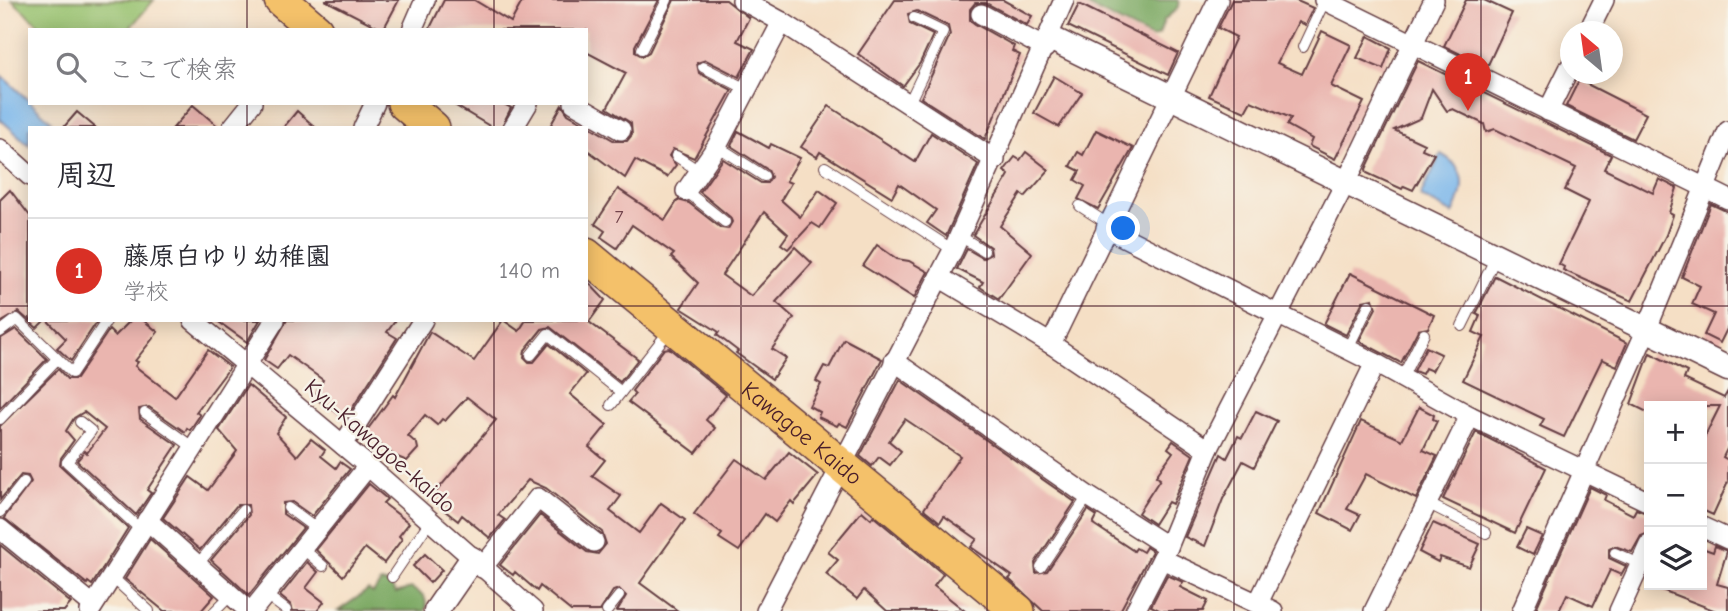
<!DOCTYPE html>
<html lang="ja">
<head>
<meta charset="utf-8">
<style>
	body { margin:0; font-family:"Comic Neue","Klee One",sans-serif; background:#f2f2f3; color:#2b2b33 }
	.controls { position:absolute; right:21px; bottom:21px; display:grid; overflow:hidden; border-radius:0px; box-shadow:0 4px 18px #0003 }
	.controls button { width:63px; height:63px; display:grid; place-items:center; padding:0; border:0; border-bottom:2px solid #e1e1e2; background:#fff; color:#2b2b33; font:35px sans-serif }
	.compass { position:absolute; left:1560px; top:21px; width:63px; height:63px; border-radius:50%; background:#fff; box-shadow:0 4px 18px #0003; rotate:331deg }
	.you { position:absolute; left:1124px; top:229px; width:24px; height:24px; margin:-18px; border:5px solid #fff; border-radius:50%; background:#1a73e8; box-shadow:0 0 0 10px #1a73e833 }
	.badge { display:grid; place-items:center; width:46px; height:46px; border-radius:50%; background:#d93025; color:#fff; font-size:23px; font-weight:700 }
	.pin { position:absolute; translate:-50% -58px; filter:drop-shadow(0 2px 4px #0008) }
	.pin::after { content:''; position:absolute; top:37px; width:24px; height:21px; background:inherit; clip-path:polygon(0 0,100% 0,50% 100%) }
	.list { margin:0; padding:0; list-style:none }
	h2 { display:flex; justify-content:space-between; align-items:center; height:91px; margin:0; padding:0 28px; font-size:30px }
	h2 small { font-size:23px; font-weight:400; color:#7c7c81 }
	.list li { display:grid; grid-template-columns:46px 1fr auto; gap:21px; align-items:center; box-sizing:border-box; height:105px; padding:0 28px; border-top:2px solid #e1e1e2 }
	.list b { display:block; font-size:26px; white-space:nowrap }
	.list p { margin:0; font-size:23px; white-space:nowrap; color:#7c7c81 }
	.list em { font-size:23px; font-style:normal; color:#7c7c81 }
	.icon { flex:none; width:38px; height:38px; fill:none; stroke:currentColor; stroke-width:2; stroke-linecap:round; stroke-linejoin:round }
	.map { position:relative; flex:none; width:1728px; height:611px; overflow:hidden }
	.search { position:absolute; background:#fff; box-shadow:0 4px 18px #0003; left:28px; top:28px; width:560px; height:77px; display:flex; align-items:center; gap:18px; box-sizing:border-box; padding:0 24px; border-radius:0px; color:#7c7c81; font-size:26px }
	.panel { position:absolute; background:#fff; box-shadow:0 4px 18px #0003; left:28px; top:126px; width:560px; height:196px; border-radius:0px }
	.map>svg:first-child { display:block }
	.green { fill:#97c16e; stroke:#70704c; stroke-width:2 }
	.forest { fill:#79a761; stroke:#626346; stroke-width:2 }
	.water { fill:#79b6eb; stroke:#626a8b; stroke-width:2 }
	.building { fill:#eab5af }
	.lines { fill:none; stroke-linecap:round; stroke-linejoin:round }
	.service-casing { stroke:#643c42; stroke-width:12 }
	.minor-casing { stroke:#643c42; stroke-width:22 }
	.tertiary-casing { stroke:#643c42; stroke-width:27 }
	.trunk-casing { stroke:#643c42; stroke-width:36 }
	.service { stroke:#fff; stroke-width:10 }
	.minor { stroke:#fff; stroke-width:19 }
	.tertiary { stroke:#fff; stroke-width:24 }
	.trunk { stroke:#f4c16b; stroke-width:33 }
	.grid { fill:none; stroke:#4a1f2b; stroke-width:2; stroke-opacity:0.55 }
	.labels { text-anchor:middle; dominant-baseline:central; stroke-width:5; stroke-linejoin:round; paint-order:stroke }
	.number-label { font-size:19px; fill:#72444c }
	.street-label { font-size:23px; fill:#4a1f2b; stroke:#f7f3e8 }
</style>
</head>
<body>
<div class="map">
<svg width="1728" height="611" viewBox="0 0 1728 611">
	<rect width="100%" height="100%" fill="#f7f3e8"/>
	<filter id="ink" filterUnits="userSpaceOnUse"><feTurbulence type="fractalNoise" baseFrequency=".0143" numOctaves="2"/><feDisplacementMap in="SourceGraphic" scale="14" xChannelSelector="R" yChannelSelector="G"/><feConvolveMatrix kernelMatrix="1 2 1 2 8 2 1 2 1" color-interpolation-filters="sRGB"/></filter>
	<filter id="wash" filterUnits="userSpaceOnUse"><feTurbulence type="fractalNoise" baseFrequency=".00686" numOctaves="4" result="noise"/><feDisplacementMap in="SourceGraphic" scale="28" xChannelSelector="R" yChannelSelector="G"/><feGaussianBlur stdDeviation="1.57" result="paint"/><feColorMatrix in="noise" values="0 0 0 0 0 0 0 0 0 0 0 0 0 0 0 0 0 1.4 0 .05"/><feComposite in="paint" operator="in"/></filter>
	<g filter="url(#wash)">
		<rect width="100%" height="100%" fill="#f5dfc5"/>
		<polygon class="green" points="12,0 154,0 128,30 45,30"/>
		<g class="forest">
			<polygon points="1076,0 1177,0 1179,2 1177,9 1164,20 1159,35 1152,38"/>
			<polygon points="381,582 389,584 396,593 411,588 424,596 427,606 424,611 338,611 368,590 373,593"/>
		</g>
		<g class="water">
			<polygon points="2,76 51,121 45,128 30,128 29,145 0,119"/>
			<path d="M1441,154C1470,170 1464,192 1453,214L1420,196Z"/>
		</g>
		<g id="blocks">
			<g class="building">
				<polygon points="325,0 399,0 383,30"/>
				<polygon points="444,0 474,0 511,22 523,0 659,0 635,46 635,52 642,56 649,52 674,0 726,0 749,18 737,41 754,49 739,77 706,60 697,63 699,73 732,90 694,158 673,149 669,156 676,165 667,177 635,160 625,178 586,149 586,128 549,128 562,105 568,114 615,141 627,141 632,135 631,123 607,108 626,73 586,52 586,30 429,30"/>
				<polygon points="895,0 1003,0 1032,16 1027,25 986,3 975,3 970,9 970,20 975,24 1014,46 1012,51 1020,55 985,139 921,98 950,35 948,26 917,11 908,14 910,24 933,35 920,63 903,86 858,54"/>
				<polygon points="1232,0 1295,0 1313,8 1305,25 1298,22 1277,63 1302,74 1322,31 1351,45 1331,86 1364,102 1335,159 1309,146 1312,139 1287,125 1291,118 1251,101 1245,112 1209,96 1236,37 1218,28"/>
				<polygon points="1466,0 1484,0 1512,13 1487,67 1444,46"/>
				<polygon points="1079,4 1178,53 1168,75 1068,26"/>
				<polygon points="1368,36 1391,48 1383,69 1357,58"/>
				<polygon points="1418,61 1611,155 1604,169 1653,193 1659,179 1677,188 1669,213 1673,215 1666,235 1632,301 1563,270 1564,267 1559,264 1589,202 1565,190 1576,168 1495,129 1486,132 1484,124 1453,109 1447,111 1432,89 1421,118 1394,130 1424,144 1422,149 1434,154 1413,190 1404,186 1402,189 1367,173 1366,169"/>
				<polygon points="1054,76 1082,93 1059,127 1034,113"/>
				<polygon points="1579,80 1646,114 1633,139 1566,106"/>
				<polygon points="451,103 502,103 511,108 501,128 493,128"/>
				<polygon points="193,105 220,128 173,128"/>
				<polygon points="829,106 915,162 931,133 978,164 946,236 927,223 936,210 899,184 892,197 820,152 817,157 801,147"/>
				<polygon points="297,111 316,128 283,128"/>
				<polygon points="77,112 96,128 63,128"/>
				<polygon points="1096,130 1133,148 1098,209 1078,199 1085,186 1075,180 1080,171 1070,166 1078,152 1083,155"/>
				<polygon points="738,131 769,148 771,144 800,158 786,181 791,183 781,200 800,217 819,190 837,203 820,228 812,223 788,249 781,244 788,234 764,212 722,275 751,296 795,247 812,263 776,302 794,318 772,349 786,358 772,379 736,353 738,351 717,335 719,332 681,308 698,283 671,257 674,254 632,225 617,248 601,237 605,231 595,224 618,189 665,220 678,200 689,203 721,228 728,229 732,222 730,217 700,192 723,159 761,183 767,183 771,177 768,170 731,146"/>
				<polygon points="1026,152 1049,170 1025,197 1021,194 1000,226 1032,253 999,299 980,287 983,282 957,269 967,249 983,258 991,254 990,247 973,235 1009,175 1004,171 1015,157 1020,160"/>
				<polygon points="10,190 30,216 30,320 45,320 37,328 19,312 0,323 0,200"/>
				<polygon points="1711,204 1728,212 1728,327 1720,343 1704,335 1714,314 1692,304 1700,286 1682,277"/>
				<polygon points="877,245 897,259 909,261 928,272 914,298 863,266"/>
				<polygon points="1350,273 1434,315 1428,328 1418,330 1401,363 1359,341 1376,308 1373,299 1363,301 1346,335 1324,324"/>
				<polygon points="1495,276 1627,343 1617,366 1602,359 1564,437 1540,426 1544,419 1463,380 1484,337 1473,332 1480,316 1476,314"/>
				<polygon points="586,280 605,300 589,322 638,359 620,382 550,327 542,329 525,350 524,357 529,362 534,362 549,344 586,374 570,394 607,425 589,447 605,460 592,476 621,496 610,511 639,533 661,503 685,520 640,583 678,611 617,611 626,596 619,589 613,591 600,611 571,611 540,586 537,591 515,572 513,575 500,565 540,515 587,552 598,554 606,544 602,532 546,488 528,480 498,515 505,520 490,538 462,515 458,521 430,499 496,420 467,397 445,421 442,419 437,425 425,415 408,436 417,444 418,449 407,461 395,456 365,433 393,395 395,397 430,332 474,361 503,320 519,331 526,320 586,320"/>
				<polygon points="47,320 98,320 71,361 57,348 66,339"/>
				<polygon points="131,320 143,320 158,332 135,361 138,362 135,366 175,397 208,350 230,367 196,412 200,415 190,430 187,428 185,432 149,407 139,409 140,419 177,445 147,490 151,493 136,515 77,461 85,451 87,453 105,429 84,412 74,418 66,431 74,440 61,458 60,465 128,528 92,585 88,582 87,584 4,518 31,482 28,476 21,475 0,500 0,426 58,369 67,379 76,379 109,330 115,336"/>
				<polygon points="216,320 260,320 247,342"/>
				<polygon points="287,320 396,320 387,332 397,338 346,418 314,398 323,380 288,355 277,369 264,360"/>
				<polygon points="16,329 47,359 0,408 0,339"/>
				<polygon points="844,339 882,359 847,427 839,423 837,426 818,417 820,412 809,406 821,384 816,381 824,366 829,368"/>
				<polygon points="1426,347 1441,354 1432,371 1425,368 1422,374 1414,371"/>
				<polygon points="669,348 726,395 706,420 715,428 696,453 628,402 635,394 632,391 664,349"/>
				<polygon points="1650,353 1687,372 1684,379 1724,398 1728,391 1728,447 1723,457 1728,460 1728,482 1713,515 1702,510 1702,442 1720,406 1649,406 1649,413 1631,404"/>
				<polygon points="900,380 1075,502 1035,563 1036,573 1047,571 1088,510 1097,516 1093,524 1134,551 1136,548 1143,552 1146,547 1152,551 1120,611 1043,611 1009,579 1012,576 971,547 977,539 944,516 940,522 924,509 960,456 905,419 889,441 901,451 890,465 879,457 872,466 860,456"/>
				<polygon points="248,385 286,417 276,433 297,456 311,439 325,450 321,456 336,468 340,462 350,469 312,516 292,502 283,503 283,514 303,528 249,595 211,560 249,515 248,505 237,505 200,550 163,518 190,477 208,490 237,451 219,430"/>
				<polygon points="1419,407 1434,415 1433,419 1437,421 1423,450 1437,456 1416,499 1366,474 1347,509 1360,515 1352,530 1319,513 1361,421 1402,440"/>
				<polygon points="1256,411 1277,421 1254,467 1243,461 1223,499 1205,546 1185,537 1221,454 1227,458 1238,436 1242,438"/>
				<polygon points="1476,432 1546,468 1515,533 1443,499"/>
				<polygon points="1173,441 1193,455 1172,504 1168,502 1154,524 1138,513 1160,479 1156,476 1173,452 1168,448"/>
				<polygon points="789,452 818,475 794,504 791,501 775,522 765,514 739,551 719,538 722,534 694,514 736,459 766,480"/>
				<polygon points="369,484 387,499 383,503 409,523 399,536 402,539 384,563 365,548 343,576 316,550"/>
				<polygon points="1590,487 1606,495 1604,500 1633,515 1636,509 1649,514 1649,533 1641,536 1632,552 1615,546 1609,549 1609,558 1626,566 1621,575 1610,570 1593,606 1567,594 1559,611 1535,611"/>
				<polygon points="862,511 871,519 873,516 943,574 934,586 965,611 887,611 864,590 857,599 826,574 838,560 828,552"/>
				<polygon points="1433,523 1480,544 1469,567 1440,557 1438,562 1419,552"/>
				<polygon points="1526,529 1542,536 1533,555 1517,547"/>
				<polygon points="150,539 214,596 201,611 164,611 125,579"/>
				<polygon points="0,545 71,603 64,611 0,611"/>
				<polygon points="1715,546 1727,551 1717,584 1728,587 1728,611 1716,611 1649,585 1702,585 1702,548 1713,552"/>
				<polygon points="425,554 442,570 430,583 413,566"/>
				<polygon points="307,562 318,572 306,588 324,602 317,611 293,611 291,605 280,596"/>
				<polygon points="1167,575 1183,582 1180,587 1208,601 1203,611 1161,611 1151,606"/>
			</g>
		</g>
	</g>
	<g filter="url(#ink)">
		<use href="#blocks" fill-opacity="0" stroke="#643c42" stroke-width="2"/>
		<g class="lines">
			<defs>
				<g id="service">
					<polyline points="1303,47 1325,0"/>
					<polyline points="642,49 667,0"/>
					<polyline points="703,67 748,90"/>
					<polyline points="909,103 943,32 914,18"/>
					<polyline points="717,146 764,176"/>
					<polyline points="676,156 699,171"/>
					<polyline points="825,167 953,250"/>
					<polyline points="686,191 725,222"/>
					<polyline points="1080,206 1108,224"/>
					<polyline points="960,236 984,251"/>
					<polyline points="1462,326 1496,257"/>
					<polyline points="0,332 17,319 72,373 107,320"/>
					<polyline points="1347,350 1369,305"/>
					<polyline points="531,355 548,334 621,392"/>
					<polyline points="1402,378 1424,334"/>
					<polyline points="611,405 669,331"/>
					<polyline points="145,413 194,448"/>
					<polyline points="0,419 57,359"/>
					<polyline points="80,422 91,431 67,462 140,529"/>
					<polyline points="1427,503 1486,533"/>
					<polyline points="288,508 315,528"/>
					<polyline points="0,512 24,482"/>
					<polyline points="302,548 323,566"/>
					<polyline points="1615,553 1640,564"/>
					<polyline points="198,564 243,510"/>
					<polyline points="1041,567 1088,496"/>
					<polyline points="111,576 149,611"/>
					<polyline points="392,577 430,521"/>
					<polyline points="265,594 286,610"/>
					<polyline points="215,611 231,595"/>
					<polyline points="607,611 619,596"/>
				</g>
				<g id="minor">
					<polyline points="742,0 782,22 995,160"/>
					<polyline points="1324,0 1728,199"/>
					<polyline points="981,14 1045,48"/>
					<polyline points="412,30 425,0"/>
					<polyline points="1588,32 1604,0"/>
					<polyline points="574,103 621,130"/>
					<polyline points="1548,111 1570,67"/>
					<polyline points="232,128 252,103"/>
					<polyline points="363,128 375,103"/>
					<polyline points="513,128 528,103"/>
					<polyline points="0,149 30,176"/>
					<polyline points="686,191 717,146 782,22"/>
					<polyline points="1106,228 1375,363 1470,416 1649,502"/>
					<polyline points="939,277 1051,344 1208,450"/>
					<polyline points="193,320 368,466 533,611"/>
					<polyline points="1051,344 1218,0"/>
					<polyline points="894,361 1088,496 1168,547"/>
					<polyline points="343,445 423,320"/>
					<polyline points="147,520 249,611"/>
					<polyline points="1702,527 1728,539"/>
					<polyline points="0,529 93,605"/>
					<polyline points="1162,559 1273,611"/>
					<polyline points="482,568 538,498 594,542"/>
					<polyline points="1258,603 1375,363"/>
					<polyline points="90,611 275,320"/>
					<polyline points="252,611 368,466"/>
					<polyline points="766,611 953,250 1064,0"/>
					<polyline points="1135,611 1168,547 1208,450 1353,168 1434,0"/>
					<polyline points="1374,611 1470,416"/>
					<polyline points="1522,611 1646,331 1728,131"/>
					<polyline points="1619,611 1649,545"/>
				</g>
				<g id="tertiary">
					<polyline points="1050,38 1728,369"/>
					<polyline points="436,611 472,559"/>
				</g>
				<g id="trunk">
					<polyline points="281,0 316,30"/>
					<polyline points="404,103 433,128"/>
					<path id="s1" d="M586,255L1018,611"/>
				</g>
			</defs>
			<use href="#service" class="service-casing"/>
			<use href="#minor" class="minor-casing"/>
			<use href="#tertiary" class="tertiary-casing"/>
			<use href="#trunk" class="trunk-casing"/>
			<use href="#service" class="service"/>
			<use href="#minor" class="minor"/>
			<use href="#tertiary" class="tertiary"/>
			<use href="#trunk" class="trunk"/>
		</g>
	</g>
	<path class="grid" d="M247,0V30M494,0V30M741,0V611M987,0V611M1234,0V611M1481,0V611M247,103V128M494,103V128M0,306H30M586,306H1728M247,320V611M494,320V611"/>
	<g class="labels">
		<g class="number-label">
			<text x="619" y="217">7</text>
		</g>
		<g class="street-label">
			<text stroke="none"><textPath href="#s1" startOffset="280">Kawagoe Kaido</textPath></text>
			<text transform="translate(380 446) rotate(41)">Kyu-Kawagoe-kaido</text>
		</g>
	</g>
</svg>
<div class="controls">
<button>+</button>
<button>−</button>
<button><svg class="icon" aria-label="layers" viewBox="0 0 24 24"><path d="M12 4l9 5-9 5-9-5zM3 14l9 5 9-5"/></svg></button>
</div>
<svg class="compass" viewBox="-18 -18 36 36"><path d="M0-13l5 13h-10z" fill="#e53935"/><path d="M0 13l5-13h-10z" fill="#7c7c81"/></svg>
<div class="you"></div>
<div class="pin badge" style="left:1468px;top:111px">1</div>
<div class="search"><svg class="icon" aria-label="search" viewBox="0 0 24 24"><circle cx="10" cy="10" r="6"/><path d="M15 15l6 6"/></svg>ここで検索</div>
<section class="panel">
<h2>周辺<small></small></h2>
<ul class="list">
<li><span class="badge">1</span><div><b>藤原白ゆり幼稚園</b><p>学校</p></div><em>140 m</em></li>
</ul>
</section>
</div>
</body>
</html>
